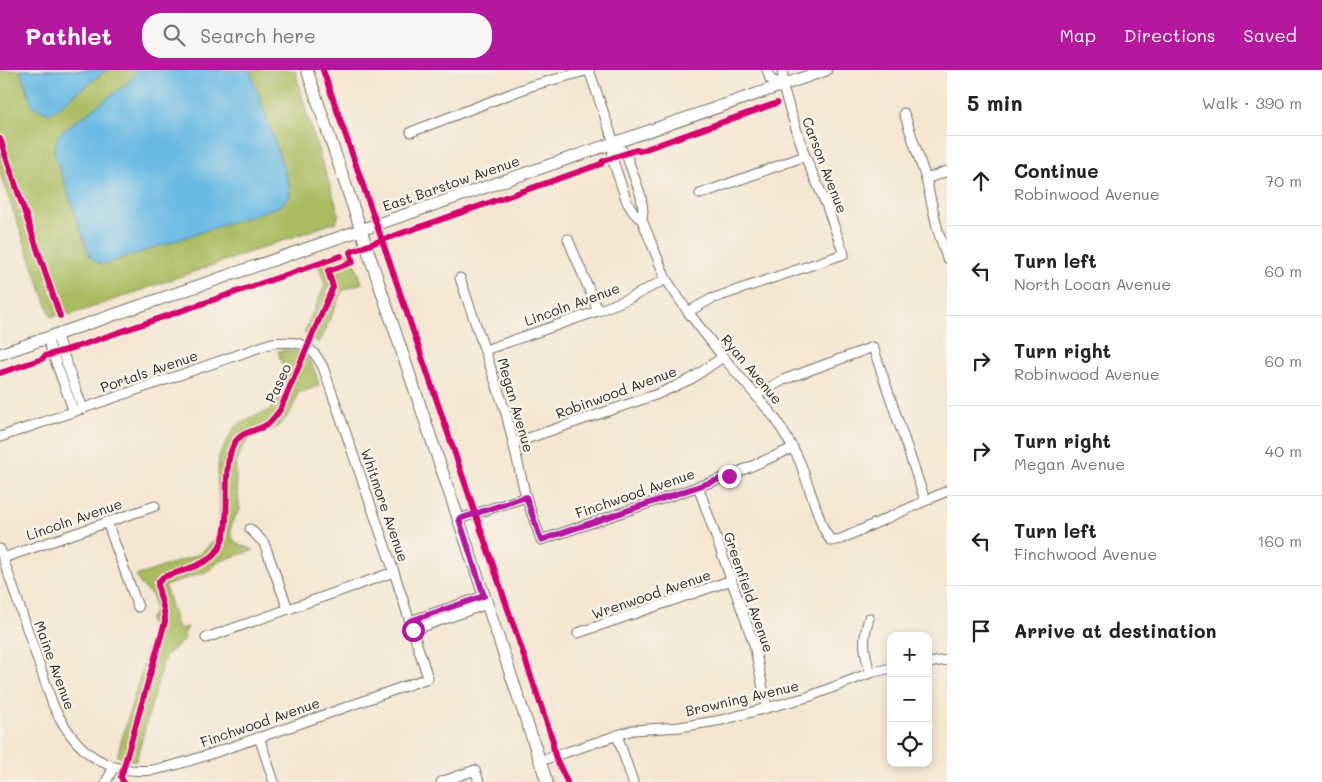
<!DOCTYPE html>
<html lang="en">
<head>
<meta charset="utf-8">
<style>
	body { margin:0; font-family:Mali,sans-serif; background:#f6f6f6; color:#222 }
	.controls { position:absolute; right:15px; bottom:15px; display:grid; overflow:hidden; border-radius:10px; box-shadow:0 2px 8px #0003 }
	.controls button { width:45px; height:45px; display:grid; place-items:center; padding:0; border:0; border-bottom:1px solid #e0e0e0; background:#fff; color:#222; font:25px sans-serif }
	.stop { position:absolute; width:15px; height:15px; margin:-11px; border:4px solid #b5179e; border-radius:50%; background:#fff }
	.stop.end { background:#b5179e; border-color:#fff; box-shadow:0 1px 5px #0008 }
	.list { margin:0; padding:0; list-style:none }
	h2 { display:flex; justify-content:space-between; align-items:center; height:65px; margin:0; padding:0 20px; font-size:21px }
	h2 small { font-size:16px; font-weight:400; color:#767676 }
	.list li { display:grid; grid-template-columns:32px 1fr auto; gap:15px; align-items:center; box-sizing:border-box; height:90px; padding:0 20px; border-top:1px solid #e0e0e0 }
	.list b { display:block; font-size:19px; white-space:nowrap }
	.list p { margin:0; font-size:16px; white-space:nowrap; color:#767676 }
	.list em { font-size:16px; font-style:normal; color:#767676 }
	.icon { flex:none; width:28px; height:28px; fill:none; stroke:currentColor; stroke-width:2; stroke-linecap:round; stroke-linejoin:round }
	.map { position:relative; flex:none; width:947px; height:712px; overflow:hidden }
	header { display:flex; align-items:center; gap:30px; box-sizing:border-box; height:70px; padding:0 25px; background:#b5179e; color:#fff }
	header strong { font-size:24px }
	nav { display:flex; gap:28px; margin-inline-start:auto; font-size:18px }
	.search { width:350px; height:45px; background:#f6f6f6; display:flex; align-items:center; gap:12px; box-sizing:border-box; padding:0 18px; border-radius:20px; color:#767676; font-size:19px }
	main { display:flex }
	aside { flex:1; background:#fff }
	.map>svg:first-child { display:block }
	.green { fill:#aabc60; stroke:#6a7446 }
	.water { fill:#68bae4; stroke:#4a7288 }
	.lines { fill:none; stroke-linecap:round; stroke-linejoin:round }
	.minor-casing { stroke:#716c65; stroke-width:11 }
	.tertiary-casing { stroke:#716c65; stroke-width:13 }
	.minor { stroke:#fff; stroke-width:9 }
	.tertiary { stroke:#fff; stroke-width:11 }
	.cycleway-casing { stroke:#f7f3e8; stroke-width:9 }
	.cycleway { stroke:#d6006c; stroke-width:6 }
	.route { stroke:#b5179e; stroke-width:6 }
	.labels { text-anchor:middle; dominant-baseline:central; stroke-width:5; stroke-linejoin:round; paint-order:stroke }
	.street-label { font-size:14px; fill:#2b2b2b; stroke:#f7f3e8 }
</style>
</head>
<body>
<header>
<strong>Pathlet</strong>
<div class="search"><svg class="icon" aria-label="search" viewBox="0 0 24 24"><circle cx="10" cy="10" r="6"/><path d="M15 15l6 6"/></svg>Search here</div>
<nav><a>Map</a><a>Directions</a><a>Saved</a></nav>
</header>
<main>
<div class="map">
<svg width="947" height="712" viewBox="0 0 947 712">
	<rect width="100%" height="100%" fill="#f7f3e8"/>
	<filter id="ink" filterUnits="userSpaceOnUse"><feTurbulence type="fractalNoise" baseFrequency=".02" numOctaves="2"/><feDisplacementMap in="SourceGraphic" scale="10" xChannelSelector="R" yChannelSelector="G"/><feConvolveMatrix kernelMatrix="1 2 1 2 8 2 1 2 1" color-interpolation-filters="sRGB"/></filter>
	<filter id="wash" filterUnits="userSpaceOnUse"><feTurbulence type="fractalNoise" baseFrequency=".0096" numOctaves="4" result="noise"/><feDisplacementMap in="SourceGraphic" scale="20" xChannelSelector="R" yChannelSelector="G"/><feGaussianBlur stdDeviation="1.12" result="paint"/><feColorMatrix in="noise" values="0 0 0 0 0 0 0 0 0 0 0 0 0 0 0 0 0 1.4 0 .05"/><feComposite in="paint" operator="in"/></filter>
	<g filter="url(#wash)">
		<rect width="100%" height="100%" fill="#f4e6d1"/>
		<g class="green">
			<polygon points="0,0 295,0 307,45 339,144 336,152 70,245 68,242 51,247 0,104"/>
			<polygon points="345,182 352,184 362,213 342,221 323,266 319,273 304,263 325,215 317,191"/>
			<path d="M285,280C309,281 314,295 319,316L298,323C294,335 290,347 279,355C272,361 262,362 254,366C245,371 237,384 236,394C234,405 239,429 240,441C231,449 226,465 238,474C243,477 249,477 254,480L220,491L208,501L165,516L178,559L188,557L184,564V570L165,586L136,691L117,686L153,561L149,550L155,541L153,526L141,515L136,506L200,484L213,472L219,461L220,435L217,410L219,386L234,358L247,349L270,340L275,331L286,305L278,281Z"/>
		</g>
		<g class="water">
			<polygon points="20,0 107,0 51,43 33,37"/>
			<polygon points="136,0 250,0 289,113 290,126 281,136 102,195 90,187 54,82 58,65 129,12"/>
		</g>
	</g>
	<g filter="url(#ink)">
		<g class="lines">
			<defs>
				<g id="minor">
					<polyline points="767,0 770,9 782,15"/>
					<polyline points="904,43 926,109 938,161 947,188"/>
					<polyline points="411,62 531,16 589,0 614,73 626,84 641,126 643,141 642,150"/>
					<polyline points="614,73 612,88 627,132 634,143 642,150 666,209 688,242 723,287 775,348 793,378 800,392 823,458 831,471 841,469 947,421"/>
					<polyline points="926,109 947,101"/>
					<polyline points="700,124 805,86"/>
					<polyline points="568,169 598,241"/>
					<polyline points="460,208 506,343 526,427 541,470 729,406 793,378"/>
					<polyline points="688,242 711,229 844,184 826,134 805,86 782,15 783,0"/>
					<polyline points="56,264 83,339"/>
					<polyline points="47,268 74,342"/>
					<polyline points="485,280 598,241 630,228 666,209"/>
					<polyline points="756,325 783,310 873,277 925,430"/>
					<path d="M0,367L272,273C298,270 311,273 323,297L394,502L428,608C365,630 301,654 237,675C210,684 182,695 153,700C141,701 127,701 115,697C84,688 66,662 53,635L0,479"/>
					<polyline points="514,373 658,324 691,309 723,287"/>
					<polyline points="698,416 754,574 767,638"/>
					<polyline points="459,449 526,427"/>
					<polyline points="107,452 138,537"/>
					<polyline points="250,459 264,473 288,539"/>
					<polyline points="3,488 155,436"/>
					<path d="M869,548C862,571 864,580 870,603"/>
					<polyline points="410,551 484,526"/>
					<polyline points="413,560 487,534"/>
					<polyline points="578,563 732,510"/>
					<polyline points="206,568 394,502"/>
					<polyline points="928,593 947,590"/>
					<polyline points="617,665 633,712"/>
					<polyline points="259,667 274,712"/>
					<polyline points="540,691 633,660 680,657 722,650 808,627 870,603 891,598"/>
					<polyline points="106,712 114,697"/>
					<polyline points="441,712 475,700 479,712"/>
				</g>
				<g id="tertiary">
					<polyline points="307,0 547,712"/>
					<polyline points="0,284 826,0"/>
				</g>
			</defs>
			<use href="#minor" class="minor-casing"/>
			<use href="#tertiary" class="tertiary-casing"/>
			<use href="#minor" class="minor"/>
			<use href="#tertiary" class="tertiary"/>
			<defs>
				<g id="cycleway">
					<polyline points="0,69 60,246"/>
					<polyline points="0,303 42,289 45,286 76,277 341,186"/>
					<path d="M123,712L121,707L165,552C166,538 158,526 158,513L163,507C178,502 196,498 209,489C239,469 218,408 233,376C240,360 257,362 268,354C272,351 277,344 280,340L333,217L328,201L353,192L350,182L382,170L323,0"/>
					<path d="M567,712C562,699 552,686 553,671L382,170L601,94L603,91L636,80L640,81L777,33"/>
				</g>
			</defs>
			<use href="#cycleway" class="cycleway-casing"/>
			<use href="#cycleway" class="cycleway"/>
		</g>
	</g>
	<g class="lines" filter="url(#ink)">
		<polyline class="route" points="413,560 410,551 484,526 459,449 526,427 541,470 729,406"/>
	</g>
	<g class="labels">
		<g class="street-label">
			<text transform="translate(825 95) rotate(69)">Carson Avenue</text>
			<text transform="translate(451 113) rotate(-19)">East Barstow Avenue</text>
			<text transform="translate(572 234) rotate(-20)">Lincoln Avenue</text>
			<text transform="translate(752 299) rotate(50)">Ryan Avenue</text>
			<text transform="translate(149 301) rotate(-19)">Portals Avenue</text>
			<text transform="translate(278 313) rotate(-65)">Paseo</text>
			<text transform="translate(616 322) rotate(-20)">Robinwood Avenue</text>
			<text transform="translate(516 335) rotate(74)">Megan Avenue</text>
			<text transform="translate(635 423) rotate(-19)">Finchwood Avenue</text>
			<text transform="translate(385 435) rotate(71)">Whitmore Avenue</text>
			<text transform="translate(74 449) rotate(-19)">Lincoln Avenue</text>
			<text transform="translate(749 522) rotate(71)">Greenfield Avenue</text>
			<text transform="translate(651 524) rotate(-19)">Wrenwood Avenue</text>
			<text transform="translate(55 595) rotate(70)">Maine Avenue</text>
			<text transform="translate(742 628) rotate(-13)">Browning Avenue</text>
			<text transform="translate(260 652) rotate(-19)">Finchwood Avenue</text>
		</g>
	</g>
</svg>
<div class="controls">
<button>+</button>
<button>−</button>
<button><svg class="icon" aria-label="locate" viewBox="0 0 24 24"><circle cx="12" cy="12" r="6"/><path d="M12 2v4M12 18v4M2 12h4M18 12h4"/></svg></button>
</div>
<div class="stop" style="left:413px;top:560px"></div>
<div class="stop end" style="left:729px;top:406px"></div>
</div>
<aside>
<h2>5 min<small>Walk · 390 m</small></h2>
<ul class="list">
<li><svg class="icon" aria-label="ahead" viewBox="0 0 24 24"><path d="M12 20V5M6 11l6-6 6 6"/></svg><div><b>Continue</b><p>Robinwood Avenue</p></div><em>70 m</em></li>
<li><svg class="icon" aria-label="left" viewBox="0 0 24 24"><path d="M17 20v-9H6M10 6l-5 5 5 5"/></svg><div><b>Turn left</b><p>North Locan Avenue</p></div><em>60 m</em></li>
<li><svg class="icon" aria-label="right" viewBox="0 0 24 24"><path d="M7 20v-9h11M14 6l5 5-5 5"/></svg><div><b>Turn right</b><p>Robinwood Avenue</p></div><em>60 m</em></li>
<li><svg class="icon" aria-label="right" viewBox="0 0 24 24"><path d="M7 20v-9h11M14 6l5 5-5 5"/></svg><div><b>Turn right</b><p>Megan Avenue</p></div><em>40 m</em></li>
<li><svg class="icon" aria-label="left" viewBox="0 0 24 24"><path d="M17 20v-9H6M10 6l-5 5 5 5"/></svg><div><b>Turn left</b><p>Finchwood Avenue</p></div><em>160 m</em></li>
<li><svg class="icon" aria-label="arrive" viewBox="0 0 24 24"><path d="M6 21V4h12l-3 4 3 4H6"/></svg><div><b>Arrive at destination</b></div></li>
</ul>
</aside>
</main>
</body>
</html>
